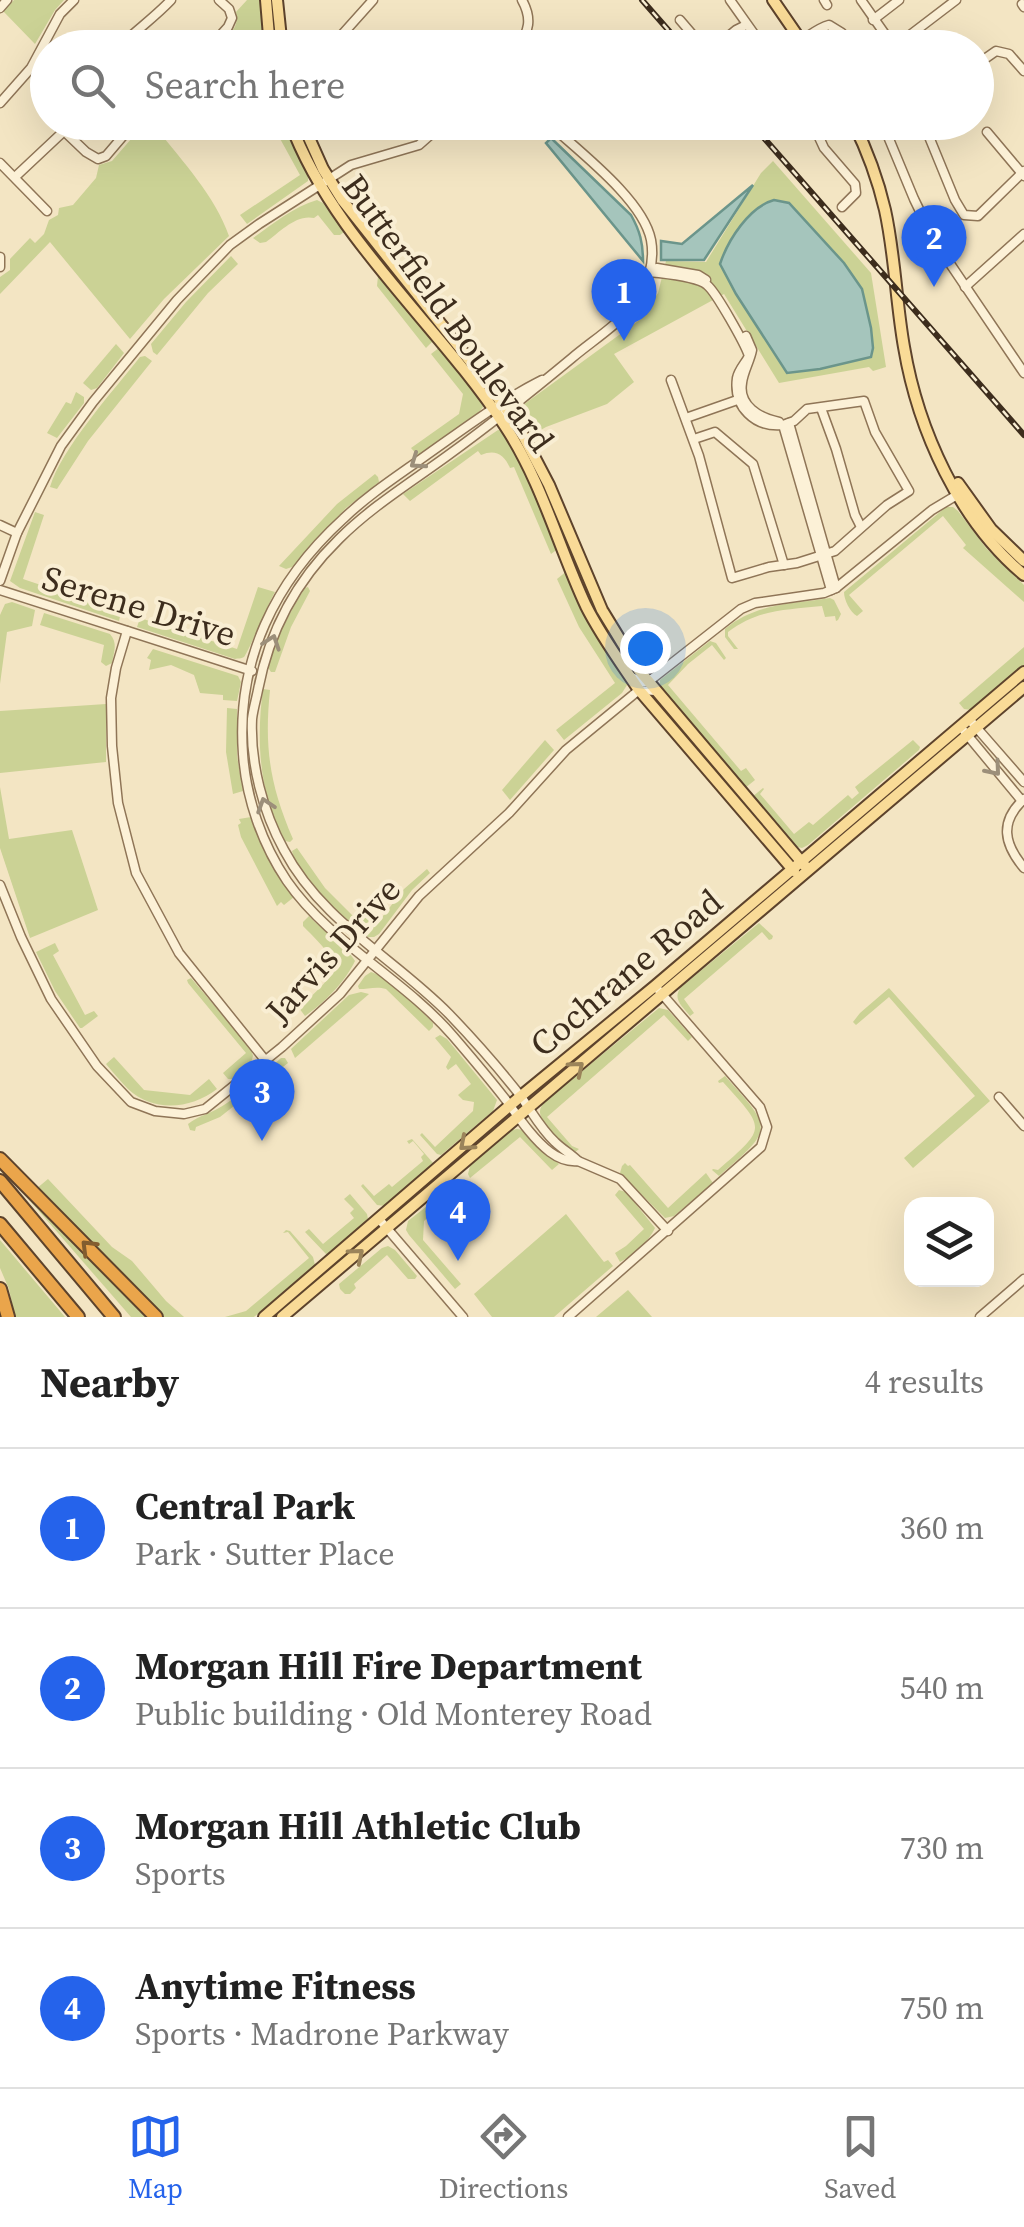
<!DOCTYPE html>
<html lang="en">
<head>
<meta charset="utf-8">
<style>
	body { margin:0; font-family:"Source Serif 4",serif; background:#f6f6f6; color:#222 }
	.controls { position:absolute; right:30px; bottom:30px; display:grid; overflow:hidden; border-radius:20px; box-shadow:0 10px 40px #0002 }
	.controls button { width:90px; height:90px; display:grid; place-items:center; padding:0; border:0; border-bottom:2px solid #e0e0e0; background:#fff; color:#222; font:50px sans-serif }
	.you { position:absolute; left:645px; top:648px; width:35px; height:35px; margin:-25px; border:8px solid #fff; border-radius:50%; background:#1a73e8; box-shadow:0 0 0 15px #1a73e833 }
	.badge { display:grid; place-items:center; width:65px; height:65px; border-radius:50%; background:#2563eb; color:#fff; font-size:32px; font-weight:700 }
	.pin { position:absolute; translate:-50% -82px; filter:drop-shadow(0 2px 5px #0008) }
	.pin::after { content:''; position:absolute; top:52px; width:35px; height:30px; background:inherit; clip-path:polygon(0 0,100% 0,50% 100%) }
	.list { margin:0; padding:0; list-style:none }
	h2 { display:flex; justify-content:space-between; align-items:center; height:130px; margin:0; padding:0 40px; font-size:42px }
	h2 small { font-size:32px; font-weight:400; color:#767676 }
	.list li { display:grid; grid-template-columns:65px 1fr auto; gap:30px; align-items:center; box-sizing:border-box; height:160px; padding:0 40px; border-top:2px solid #e0e0e0 }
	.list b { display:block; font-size:38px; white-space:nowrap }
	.list p { margin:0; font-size:32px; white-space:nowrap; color:#767676 }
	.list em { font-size:32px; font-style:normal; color:#767676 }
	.icon { flex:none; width:55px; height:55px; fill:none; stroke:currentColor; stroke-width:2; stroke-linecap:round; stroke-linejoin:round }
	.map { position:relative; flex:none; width:1024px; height:1317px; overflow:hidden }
	.search { position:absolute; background:#fff; box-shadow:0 10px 40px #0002; left:30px; right:30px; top:30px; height:110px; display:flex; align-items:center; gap:25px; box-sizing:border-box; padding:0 35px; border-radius:55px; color:#767676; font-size:38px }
	.sheet { height:770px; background:#fff }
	nav { display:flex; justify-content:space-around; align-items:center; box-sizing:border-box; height:140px; border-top:2px solid #e0e0e0; background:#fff; font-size:28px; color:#767676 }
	nav a { display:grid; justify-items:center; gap:5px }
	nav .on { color:#2563eb }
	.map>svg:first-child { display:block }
	.green { fill:#cbd295 }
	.water { fill:#a5c5bc; stroke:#6b958b; stroke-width:2.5 }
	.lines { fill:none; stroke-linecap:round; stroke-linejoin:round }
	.minor-casing { stroke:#8f7557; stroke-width:11 }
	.major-casing { stroke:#5d432c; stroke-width:14 }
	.highway-casing { stroke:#5d432c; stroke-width:16 }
	.minor { stroke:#fcf1d7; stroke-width:8 }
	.major { stroke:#f9db97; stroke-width:10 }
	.highway { stroke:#eaa54b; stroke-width:12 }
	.rail-casing { stroke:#3d2d1d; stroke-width:6 }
	.rail { stroke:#f9eed3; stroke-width:2.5; stroke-dasharray:8; stroke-linecap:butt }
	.oneway { stroke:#9c8f7a }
	.oneway2 { stroke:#9b845a }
	.oneway3 { stroke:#825d2f }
	.labels { text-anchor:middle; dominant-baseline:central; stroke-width:8; stroke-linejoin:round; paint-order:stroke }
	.street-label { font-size:35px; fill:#3d2d1d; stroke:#f9eed3 }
</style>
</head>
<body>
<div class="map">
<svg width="1024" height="1317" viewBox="0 0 1024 1317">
	<rect width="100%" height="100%" fill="#f3e5c3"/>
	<g class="green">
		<polygon points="14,0 64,0 55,10 35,44 3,11"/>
		<path d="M247,0H262L267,47H257L256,41L251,36L240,47L216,48C227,36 240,29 236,12Z"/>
		<path d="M145,123H162L157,129C183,162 215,196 229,236L164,299L130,339L50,242L0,294V277L10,270V259L30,238L35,243L44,234L49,220L58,215L59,208L73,205L96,178L99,165L112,161Z"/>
		<polygon points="275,123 285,123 308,176 308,181 247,224 240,215 300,175 278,135 280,133"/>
		<polygon points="773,161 871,273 886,367 873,371 869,367 779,383 724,294 614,354 634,382 607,404 546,427 532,435 519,412 523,405 641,319 658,293 666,261 706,262 761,173"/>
		<path d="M317,200L323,203L344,232L340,235H334L318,215L314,218C296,214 280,232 266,242L260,243L253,238C273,224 293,207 317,200Z"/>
		<polygon points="349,235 434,340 426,348 377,286 378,276 347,237"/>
		<polygon points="231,256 238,264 208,293 157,355 153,352 151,344 186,302"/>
		<polygon points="116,344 124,353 97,388 91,390 83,383"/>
		<polygon points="440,347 482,401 483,407 479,412 418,456 411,448 459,414 463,394 431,354"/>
		<path d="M145,356L152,361L88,441L57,489L50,487C61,449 114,390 140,357Z"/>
		<polygon points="76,392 84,397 84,403 57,438 47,433 66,402 71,404"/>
		<path d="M498,430L504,431L527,470L559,548L551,554L514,467L510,468C504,454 495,449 481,455L478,451L410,501L403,494Z"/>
		<polygon points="375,474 378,477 379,482 346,508 292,567 286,569 279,566 337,504"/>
		<path d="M946,507H953L958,511L986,548L1024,585V602L963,548L966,545L943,516L849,595L863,611L857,616C850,612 844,600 844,592Z"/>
		<polygon points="35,512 44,515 23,579 121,612 119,621 20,588 10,581"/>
		<polygon points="567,571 626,678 627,685 622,693 564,740 556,730 615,683 579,627 557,579"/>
		<path d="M258,587L275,592C269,602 247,655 244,657C241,659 238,658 235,659L137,627L140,618L237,649Z"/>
		<path d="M308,587L310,591L291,627L275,672H271L267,666C277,638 289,613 305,588Z"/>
		<path d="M830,598L834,600L841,614L838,620L836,621L835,616L825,617L822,606C786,610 758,609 728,632V636L738,649H734L725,637V629C755,603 793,604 830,598Z"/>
		<polygon points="12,602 35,610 32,626 7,632 0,684 0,615 5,604"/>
		<path d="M44,613L110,634C118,643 114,652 112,663L106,666L101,662L104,645L40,625Z"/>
		<polygon points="710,641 716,643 726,658 724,660 712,645 688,664 668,685 741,771 746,768 755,780 745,788 660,689 660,680"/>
		<polygon points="1024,647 1024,665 975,707 971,710 964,709 959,703"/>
		<polygon points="153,649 238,676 241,682 237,701 223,700 223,695 200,693 194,675 171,665 149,670 151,660 147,658"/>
		<path d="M263,689L270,690C264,748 270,786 293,839L290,842L285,841C259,795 256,741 263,689Z"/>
		<polygon points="106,704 106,762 0,773 0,711"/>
		<polygon points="227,708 237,709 237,756 243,791 233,794 226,752"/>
		<polygon points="545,740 554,750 510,800 502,790"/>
		<polygon points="913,740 920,747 919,750 808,845 802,848 793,846 752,797 763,788 764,789 760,794 794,834 809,822 813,825 848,795 852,799 859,793 855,787"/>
		<polygon points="0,787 9,839 72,830 98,910 30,938 0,848"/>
		<path d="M251,817C262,846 275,871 294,897L284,905L281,902L277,906L241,837L238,825L241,823L239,819Z"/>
		<path d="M297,848L325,888L356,919L383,916L404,889L427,869L430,873L412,890L379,934L374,937H368C342,919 299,882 292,851Z"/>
		<path d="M309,916C322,930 348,948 355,961C345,982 324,1003 305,1016L299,1008C341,968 346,969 303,926V922Z"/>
		<path d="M759,923L773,936L772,939L769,940L762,932L684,999L694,1013L690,1016C682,1006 672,999 681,987Z"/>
		<polygon points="55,943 59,951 53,955 85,1015 94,1011 98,1016 82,1028 80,1028 55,991 36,952"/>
		<path d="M371,972C395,980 415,1005 433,1023V1027L429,1031L386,989C377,986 368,989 359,989L358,986L365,976Z"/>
		<polygon points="191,978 251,1049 253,1056 251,1063 232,1079 228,1079 223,1073 246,1053 188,983 187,980"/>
		<polygon points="889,988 990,1101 913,1168 904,1158 975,1096 889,997 856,1025 853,1022 860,1013"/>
		<polygon points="361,992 369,994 295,1058 291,1049 349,995"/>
		<path d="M659,1008L668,1010L692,1037L688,1041L664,1015L547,1117L572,1146L579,1149L574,1153C565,1147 539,1123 540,1111C540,1108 542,1106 543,1103Z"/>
		<polygon points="440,1035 447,1039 497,1100 493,1111 441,1155 437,1154 420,1135 422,1133 435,1147 473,1111 474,1102 463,1100 458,1095 471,1084 456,1064 448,1070 446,1067 451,1057 435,1038"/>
		<path d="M114,1057L144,1090L190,1095L209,1079L217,1089C191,1109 154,1113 128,1089C120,1081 113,1072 106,1064Z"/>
		<path d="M281,1058H285L288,1063L220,1117L196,1127L195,1131L190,1130L188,1124C198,1116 212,1113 224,1105C244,1092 263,1074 281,1058Z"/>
		<path d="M725,1076C773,1129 774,1129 719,1176L712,1170L713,1169L718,1170C767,1127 766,1130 723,1082L719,1083L718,1081Z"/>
		<polygon points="517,1129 524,1130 559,1164 552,1170 520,1137 470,1178 468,1174 470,1166 512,1130"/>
		<polygon points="412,1139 434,1164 385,1206 377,1205 361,1186 363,1184 374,1196 389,1184 392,1187 423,1161 421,1157 424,1154 413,1141 409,1144 407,1141"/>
		<polygon points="625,1163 628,1166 630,1165 668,1208 706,1173 713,1183 674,1216 665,1218 620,1173 622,1166"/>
		<polygon points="48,1179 112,1247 132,1261 166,1301 184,1317 162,1317 36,1189"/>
		<polygon points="459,1181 464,1186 424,1221 423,1240 461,1284 455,1289 409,1235 406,1230 408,1221"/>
		<path d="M619,1190L626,1192L655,1228C649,1241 633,1256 620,1262L615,1253L626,1246L644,1229L615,1195Z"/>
		<polygon points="350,1194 367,1214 368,1219 331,1253 326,1254 305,1232 309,1229 323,1244 354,1218 350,1213 354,1209 344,1199"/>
		<polygon points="25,1195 145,1317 131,1317"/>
		<polygon points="566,1214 604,1262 608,1260 613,1266 554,1317 492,1317 474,1294"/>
		<polygon points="286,1230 290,1231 313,1257 315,1265 254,1317 225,1317 246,1311 309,1258 288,1232 283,1233"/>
		<polygon points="0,1240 65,1317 15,1317 9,1289 0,1268"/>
		<polygon points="388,1246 395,1250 417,1276 415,1279 408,1279 387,1255 354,1284 356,1288 350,1294 345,1294 340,1289 339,1284 382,1248"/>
		<polygon points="628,1290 652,1317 596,1317"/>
	</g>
	<g class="water">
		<path d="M551,138L631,215C640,231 643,243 643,261L546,143Z"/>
		<polygon points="753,185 704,260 661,260 661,241 682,244"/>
		<path d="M774,200L789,203L844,263L862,289L871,328L873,348L871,357L820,369L787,373L736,294L720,264C728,240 749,207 774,200Z"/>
	</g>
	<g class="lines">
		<defs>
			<g id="minor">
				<polyline points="730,0 764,48"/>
				<polyline points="824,0 827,5"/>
				<polyline points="861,0 894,47"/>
				<polyline points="1022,4 1024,7"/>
				<polyline points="0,8 7,0"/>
				<polyline points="680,20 704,48"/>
				<polyline points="873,20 899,0"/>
				<path d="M118,48C135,31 154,18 171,0"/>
				<polyline points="209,48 228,27 232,18 229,9 219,0"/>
				<polyline points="322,48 339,38 373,0"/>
				<path d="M516,48C530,32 532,18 522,0"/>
				<polyline points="714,48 736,30 746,25"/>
				<path d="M784,48C801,45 813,29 829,25L842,33L848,48"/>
				<polyline points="893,48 956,0"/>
				<polyline points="976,65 996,51 1009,54 1024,71"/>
				<polyline points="0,103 31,68 60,14 74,0"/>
				<path d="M547,122C577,150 643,199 651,240C655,262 648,286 634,304C618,325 592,341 572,358C531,392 490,425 447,456C410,483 371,507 339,539C297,580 269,632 258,690C256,700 253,710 252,719C250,763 263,812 284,850C322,922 394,958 449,1014C473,1039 497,1066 519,1094C531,1110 540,1128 555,1142C562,1149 571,1154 578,1161"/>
				<polyline points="812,122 824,148 855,184 856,193 842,207"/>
				<polyline points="882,122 914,199 934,240 1024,373"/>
				<polyline points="923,122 955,200 964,215 978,216 1024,171"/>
				<polyline points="64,131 86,152 98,159 106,156 135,122"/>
				<polyline points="987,132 1024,176"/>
				<polyline points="0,163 47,211"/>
				<polyline points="15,177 64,131 70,122"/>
				<polyline points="0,257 0,267"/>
				<polyline points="657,268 698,275 706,280"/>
				<path d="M650,272C664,274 696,276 707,285C716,292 745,344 749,356C745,364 739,369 737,378C733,407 755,428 783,425L831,590"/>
				<polyline points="965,287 1024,234"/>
				<path d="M746,336L752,350C750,361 743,372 742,383C738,406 760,418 779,422"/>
				<path d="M542,380C502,400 465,428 428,454C399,475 369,494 343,519C275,581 236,660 243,754C246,798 262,844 287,881C330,943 404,979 453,1036C471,1057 489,1078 506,1100C519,1118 533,1139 550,1152C558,1158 568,1162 578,1161L620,1179L668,1231"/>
				<polyline points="671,380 699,456 732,578 769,567 797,563 835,551 887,505 909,491 875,432 864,401 807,409 794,421 783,425"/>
				<polyline points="821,408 836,449 855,515 861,527"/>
				<polyline points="686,418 743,398"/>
				<polyline points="789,423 836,588"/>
				<polyline points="694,439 715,432 753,464 784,565"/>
				<polyline points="0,525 17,533"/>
				<polyline points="0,581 17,533 61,446 93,402 177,300 230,245 259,224 351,165 419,145 445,122"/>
				<polyline points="0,590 252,671"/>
				<polyline points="127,631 116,668 111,698 112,746 118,803 136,873 179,953 265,1060"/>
				<polyline points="630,676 642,682 648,682 741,609 755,603 824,593 836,588 932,510 957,495"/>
				<polyline points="969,719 1024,782"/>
				<polyline points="964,731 1022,801"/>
				<path d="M1024,799C999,822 1004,844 1024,868"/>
				<polyline points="0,885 21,937 51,999 97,1066 131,1102 155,1111 184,1114 205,1109 282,1047 340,994 419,896 509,813 566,750 639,690 656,691"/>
				<polyline points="999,1097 1024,1126"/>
				<polyline points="379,1219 463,1317"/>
				<polyline points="568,1317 761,1147 767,1127 760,1107 655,986"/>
				<polyline points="980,1317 1024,1279"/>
			</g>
			<g id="major">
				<polyline points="266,0 270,48"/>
				<polyline points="277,0 282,48"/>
				<polyline points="773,0 806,48"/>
				<path d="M290,122C332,237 439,325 505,426C542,482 558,546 586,606C601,636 621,663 639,690L794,871"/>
				<polyline points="302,122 323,169 343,201 460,348 515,420 549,485 602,610 638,669 805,866"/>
				<path d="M853,122C867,150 878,180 885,210C895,255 896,302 904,347C918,430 959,521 1024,575"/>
				<polyline points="958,483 991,529 1024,561"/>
				<polyline points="264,1317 521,1096 655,986 1024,672"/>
				<polyline points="282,1317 1024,687"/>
			</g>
			<g id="highway">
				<polyline points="0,1159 156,1317"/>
				<polyline points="0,1181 114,1317"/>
				<polyline points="0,1224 78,1317"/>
				<polyline points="0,1289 8,1317"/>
			</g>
		</defs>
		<use href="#minor" class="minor-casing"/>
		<use href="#major" class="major-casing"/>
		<use href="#highway" class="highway-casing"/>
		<use href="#minor" class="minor"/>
		<use href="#major" class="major"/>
		<use href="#highway" class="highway"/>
		<defs>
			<g id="rail">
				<polyline points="642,0 684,48"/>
				<polyline points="750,122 1024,435"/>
			</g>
		</defs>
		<use href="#rail" class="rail-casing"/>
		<use href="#rail" class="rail"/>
	</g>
	<defs><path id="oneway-chevron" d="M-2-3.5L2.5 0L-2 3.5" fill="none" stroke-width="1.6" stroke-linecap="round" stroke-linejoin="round" transform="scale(2.5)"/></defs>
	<g class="oneway">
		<use href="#oneway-chevron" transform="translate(417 462) rotate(145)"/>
		<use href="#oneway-chevron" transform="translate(272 642) rotate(-71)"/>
		<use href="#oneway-chevron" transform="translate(994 769) rotate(50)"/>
		<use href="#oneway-chevron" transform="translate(265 805) rotate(-108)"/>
	</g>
	<g class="oneway2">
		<use href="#oneway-chevron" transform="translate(577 1068) rotate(-40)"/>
		<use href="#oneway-chevron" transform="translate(466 1144) rotate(139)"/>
		<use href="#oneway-chevron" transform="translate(357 1255) rotate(-40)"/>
	</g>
	<use class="oneway3" href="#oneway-chevron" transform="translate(88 1247) rotate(-135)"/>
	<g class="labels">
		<g class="street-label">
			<text transform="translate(448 313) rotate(54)">Butterfield Boulevard</text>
			<text transform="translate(139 606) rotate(17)">Serene Drive</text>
			<text transform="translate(333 950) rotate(-48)">Jarvis Drive</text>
			<text transform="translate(626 973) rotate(-40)">Cochrane Road</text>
		</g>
	</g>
</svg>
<div class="controls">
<button><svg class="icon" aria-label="layers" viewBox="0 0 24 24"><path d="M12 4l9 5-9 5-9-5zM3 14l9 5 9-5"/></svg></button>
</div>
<div class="you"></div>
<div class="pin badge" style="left:624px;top:341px">1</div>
<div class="pin badge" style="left:934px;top:287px">2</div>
<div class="pin badge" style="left:262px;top:1141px">3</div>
<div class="pin badge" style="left:458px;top:1261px">4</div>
<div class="search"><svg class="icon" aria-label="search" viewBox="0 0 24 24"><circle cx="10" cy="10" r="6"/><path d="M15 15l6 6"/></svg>Search here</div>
</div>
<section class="sheet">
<h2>Nearby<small>4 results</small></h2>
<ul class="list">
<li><span class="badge">1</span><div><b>Central Park</b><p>Park · Sutter Place</p></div><em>360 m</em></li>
<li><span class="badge">2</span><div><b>Morgan Hill Fire Department</b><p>Public building · Old Monterey Road</p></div><em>540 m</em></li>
<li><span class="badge">3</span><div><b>Morgan Hill Athletic Club</b><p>Sports</p></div><em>730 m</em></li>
<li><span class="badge">4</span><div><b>Anytime Fitness</b><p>Sports · Madrone Parkway</p></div><em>750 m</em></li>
</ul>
</section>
<nav>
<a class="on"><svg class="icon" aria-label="map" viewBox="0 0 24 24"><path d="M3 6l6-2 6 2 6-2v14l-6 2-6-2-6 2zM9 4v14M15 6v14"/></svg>Map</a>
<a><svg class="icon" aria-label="directions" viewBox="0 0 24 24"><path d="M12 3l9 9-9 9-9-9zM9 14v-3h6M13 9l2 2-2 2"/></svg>Directions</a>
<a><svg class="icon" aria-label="saved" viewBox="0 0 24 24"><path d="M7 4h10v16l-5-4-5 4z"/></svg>Saved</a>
</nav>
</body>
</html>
